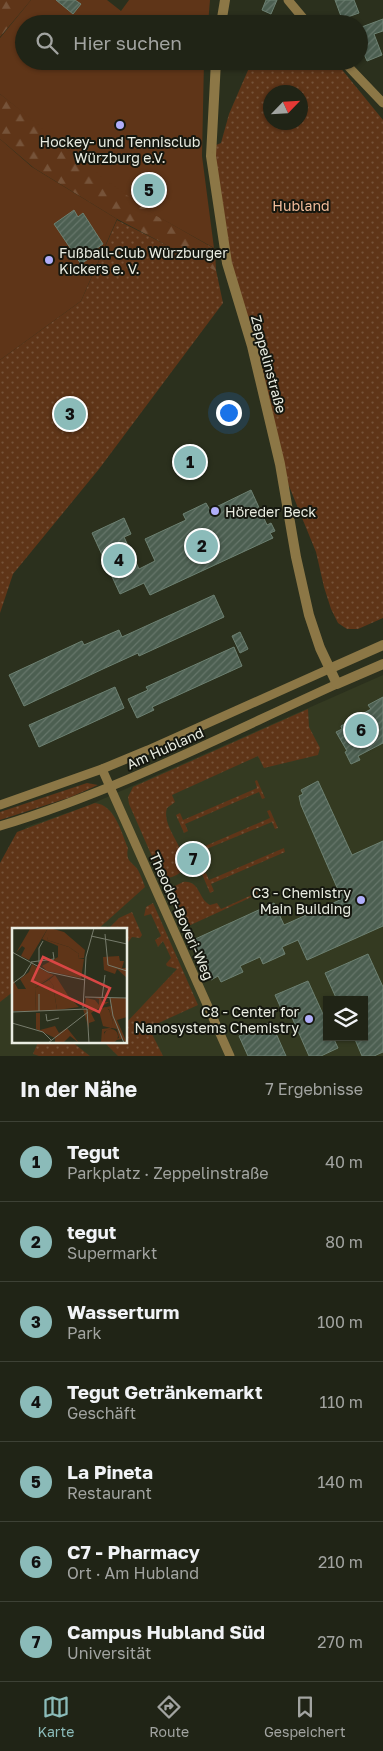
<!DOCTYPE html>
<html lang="de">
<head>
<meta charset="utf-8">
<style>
	body { margin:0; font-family:"Golos Text",sans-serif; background:#2d3023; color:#f1f3f6 }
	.controls { position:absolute; right:15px; bottom:15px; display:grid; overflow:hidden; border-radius:0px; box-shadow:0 1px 4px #0004 }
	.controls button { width:45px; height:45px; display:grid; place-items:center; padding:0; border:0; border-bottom:1px solid #3d4135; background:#202416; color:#f1f3f6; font:25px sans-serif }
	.compass { position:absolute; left:263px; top:85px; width:45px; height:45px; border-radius:50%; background:#202416; box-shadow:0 1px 4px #0004; rotate:65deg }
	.you { position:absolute; left:228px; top:412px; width:18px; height:18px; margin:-12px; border:4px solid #fff; border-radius:50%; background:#1a73e8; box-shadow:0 0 0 8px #1a73e833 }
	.badge { display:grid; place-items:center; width:32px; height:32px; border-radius:50%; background:#8bbbb9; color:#111; font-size:16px; font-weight:700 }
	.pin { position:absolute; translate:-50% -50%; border:2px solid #fff; box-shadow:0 1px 5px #0006 }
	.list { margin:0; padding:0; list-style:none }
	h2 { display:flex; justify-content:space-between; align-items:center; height:65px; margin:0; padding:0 20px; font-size:21px }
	h2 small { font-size:16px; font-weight:400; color:#a2a4a1 }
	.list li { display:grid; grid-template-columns:32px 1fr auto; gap:15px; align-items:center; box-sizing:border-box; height:80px; padding:0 20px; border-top:1px solid #3d4135 }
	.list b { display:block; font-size:19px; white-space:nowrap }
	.list p { margin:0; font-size:16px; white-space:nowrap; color:#a2a4a1 }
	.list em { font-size:16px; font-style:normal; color:#a2a4a1 }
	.icon { flex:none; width:28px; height:28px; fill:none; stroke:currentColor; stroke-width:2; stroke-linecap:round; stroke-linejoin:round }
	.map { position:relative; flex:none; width:383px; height:1056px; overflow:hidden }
	.search { position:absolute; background:#202416; box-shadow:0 1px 4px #0004; left:15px; right:15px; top:15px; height:55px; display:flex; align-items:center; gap:12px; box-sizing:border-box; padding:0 18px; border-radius:28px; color:#a2a4a1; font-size:19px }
	.sheet { height:625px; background:#202416 }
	nav { display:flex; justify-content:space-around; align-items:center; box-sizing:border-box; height:70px; border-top:1px solid #3d4135; background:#202416; font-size:14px; color:#a2a4a1 }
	nav a { display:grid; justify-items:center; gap:2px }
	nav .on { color:#8bbbb9 }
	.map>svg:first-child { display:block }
	.built { fill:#343a21; fill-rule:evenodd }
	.grass { fill:url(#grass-dots); fill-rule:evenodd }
	.forest { fill:url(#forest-firs) }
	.park { fill:#5f3518 }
	.building { fill:url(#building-hatch); stroke:#6d8172 }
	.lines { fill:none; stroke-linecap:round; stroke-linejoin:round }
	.minor { stroke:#8c7746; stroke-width:9 }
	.tertiary { stroke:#8c7746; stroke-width:10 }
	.poi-dot { fill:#b0aefa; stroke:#15170f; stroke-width:2 }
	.labels { text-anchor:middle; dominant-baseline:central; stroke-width:4; stroke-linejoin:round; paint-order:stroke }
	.poi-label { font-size:14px; fill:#eaede2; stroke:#15170f; text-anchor:start }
	.park-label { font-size:14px; fill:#f3bd9b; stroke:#15170f }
	.street-label { font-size:14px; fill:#eaede2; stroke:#15170f }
	.inset-road { fill:none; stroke:#777c6c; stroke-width:1 }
	.view { fill:#d94644; fill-opacity:0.15; stroke:#d94644; stroke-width:2.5 }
	.inset-edge { fill:none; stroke:#eaede2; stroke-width:2.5 }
</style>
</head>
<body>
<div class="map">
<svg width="383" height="1056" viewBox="0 0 383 1056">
	<defs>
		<pattern id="grass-dots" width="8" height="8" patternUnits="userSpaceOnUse" patternTransform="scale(1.25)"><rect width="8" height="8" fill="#5f3518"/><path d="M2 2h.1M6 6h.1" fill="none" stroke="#765339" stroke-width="1.8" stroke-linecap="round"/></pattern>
		<pattern id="forest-firs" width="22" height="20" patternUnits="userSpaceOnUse" patternTransform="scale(1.25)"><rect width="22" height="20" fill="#5f3518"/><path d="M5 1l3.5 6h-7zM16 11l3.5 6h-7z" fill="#765339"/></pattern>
		<pattern id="building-hatch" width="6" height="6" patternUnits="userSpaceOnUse" patternTransform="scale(1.25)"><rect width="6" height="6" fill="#4c5f51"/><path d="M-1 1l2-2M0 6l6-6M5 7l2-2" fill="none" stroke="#66766a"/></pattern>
	</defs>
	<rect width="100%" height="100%" fill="#2b301d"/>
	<path class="built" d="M383,675V1056H0V866L26,827L87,806ZM14,930H126V1042H14ZM327,1000H364V1037H327Z"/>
	<g class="grass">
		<path d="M252,61H335L383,120V618L358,629H347L338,623L331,609L324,587L316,552L280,464L238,300L211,147L221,143L229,114ZM270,92H300V122H270Z"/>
		<polygon points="117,220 216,270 223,303 99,469 13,574 0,613 0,360 81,301"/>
		<path d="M308,709L309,727L320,748L318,755L264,768L258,756L172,795L175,802L167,808C161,826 186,848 185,867C180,875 170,880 161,877L129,804L128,797L133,787Z"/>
		<polygon points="257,780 265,798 262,799 259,792 185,824 188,831 184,833 176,815 180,813 183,820 257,788 255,781"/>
		<polygon points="87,783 98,785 71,797 0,820 0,812"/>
		<path d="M95,803C115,805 121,832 128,848C125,862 133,862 138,870C141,876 143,881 145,887L97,930H14V991L0,1002V863L17,832Z"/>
		<polygon points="270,810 278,828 275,829 272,822 197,853 200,861 197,862 189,844 192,843 196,850 270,818 267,811"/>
		<polygon points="284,848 285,852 211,884 214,891 210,893 202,874 206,873 209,880"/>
		<path d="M183,882C200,880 198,899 210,905L217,903L221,909L254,894L251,888L255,886L258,894L184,928L168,893L173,887Z"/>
		<polygon points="153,903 198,1005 152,1026 152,1034 163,1056 118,1056 104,1042 126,1042 126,1023 177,969 167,966 166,964 171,958 163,941 158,947 155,940 161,936 151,914 144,916 146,907"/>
		<polygon points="132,912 142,935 140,938 132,937 126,945 126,930 107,930 119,918"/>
		<polygon points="38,1042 72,1042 90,1056 39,1056 33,1054"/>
	</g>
	<g class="forest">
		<polygon points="0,0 31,0 0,37"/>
		<polygon points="0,94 154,214 215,249 216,271 117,219 34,168 0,139"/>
	</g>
	<g class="park">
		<polygon points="31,0 107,0 121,11 129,0 210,0 208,24 24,24 24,61 204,61 202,156 214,248 153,214 107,181 0,94 0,38"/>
		<polygon points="0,139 32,167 117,219 81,301 0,360"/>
	</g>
	<g class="building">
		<polygon points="56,0 75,0 81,4 73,14"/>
		<polygon points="266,0 277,0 271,14 262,10"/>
		<polygon points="335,0 354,0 359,13 342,19"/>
		<polygon points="383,19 383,31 374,34 382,55 367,61 359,42 359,28"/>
		<polygon points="143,176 164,190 155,204 133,190"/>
		<polygon points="74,210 78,217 83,213 103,244 96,249 98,252 81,264 54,224"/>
		<polygon points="251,490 267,525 271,523 275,531 270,533 273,538 150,595 144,583 120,594 92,533 124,518 131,534 124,537 139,569 155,561 145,539 186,520 183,514 206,503 210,510"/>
		<polygon points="214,595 224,617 139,656 138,653 105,668 24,706 9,675 82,641 84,645 119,630 122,637"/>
		<polygon points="240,632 248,649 240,653 232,636"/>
		<polygon points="234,647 242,666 152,707 154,710 137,718 128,699 148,690 146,687"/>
		<polygon points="115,687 124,708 39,747 29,725"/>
		<polygon points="383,697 383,743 358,756 360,760 351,764 345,752 347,751 336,732 342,729 341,726 371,709 368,705"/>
		<polygon points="318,781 352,855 383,841 383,926 307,960 298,940 282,947 285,954 263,964 260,957 240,966 243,972 221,982 218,976 211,980 193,940 274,903 284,925 342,899 301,805 299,796 303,794 301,790"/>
		<polygon points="368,954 383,987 383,1052 374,1056 362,1056 354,1037 364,1037 364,1000 337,1000 325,973"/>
		<polygon points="308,981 327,1023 327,1037 333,1037 338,1048 321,1056 309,1056 290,1013 284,1015 275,995"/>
		<polygon points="271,1022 286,1056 248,1056 239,1036"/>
	</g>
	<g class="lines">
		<g class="minor">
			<polyline points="288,0 308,24"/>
			<polyline points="343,61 383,103"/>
			<polyline points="102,769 230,1056"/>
			<polyline points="0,805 102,769 148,750 329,669"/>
			<path d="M0,826C117,791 226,734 337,684"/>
		</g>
		<g class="tertiary">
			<polyline points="221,24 225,0"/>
			<polyline points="216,61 211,156 227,263 252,346 280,464 296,557 309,615 320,648 337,684 383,664"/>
			<polyline points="329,669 383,645"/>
		</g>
	</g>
	<g class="poi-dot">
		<circle cx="120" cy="125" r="5"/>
		<circle cx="49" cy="260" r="5"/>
		<circle cx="215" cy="511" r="5"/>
		<circle cx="361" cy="900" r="5"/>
		<circle cx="309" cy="1019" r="5"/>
	</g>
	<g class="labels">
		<g class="poi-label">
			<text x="120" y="141" text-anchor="middle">Hockey- und Tennisclub<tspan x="120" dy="16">Würzburg e.V.</tspan></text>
			<text x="59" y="252">Fußball-Club Würzburger<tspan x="59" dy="16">Kickers e. V.</tspan></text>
			<text x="225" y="511">Höreder Beck</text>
			<text x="351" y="892" text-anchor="end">C3 - Chemistry<tspan x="351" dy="16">Main Building</tspan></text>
			<text x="299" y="1011" text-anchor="end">C8 - Center for<tspan x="299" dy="16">Nanosystems Chemistry</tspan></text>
		</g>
		<g class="park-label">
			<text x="301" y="205">Hubland</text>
		</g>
		<g class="street-label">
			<text transform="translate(269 364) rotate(75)">Zeppelinstraße</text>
			<text transform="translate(165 748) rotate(-24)">Am Hubland</text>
			<text transform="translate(182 916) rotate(66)">Theodor-Boveri-Weg</text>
		</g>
	</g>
	<g transform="translate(12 928)">
		<rect width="115" height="115" fill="#2b301d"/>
		<path d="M36,0L39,2L35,12L57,19L67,26L66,30L72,31L69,50L35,43L30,38L46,29V18L30,11ZM43,47L57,69L67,79L45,82L41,57L37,52ZM74,70L83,72L87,77V71L82,70H89L90,74H97L79,85L83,93L77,95V101L71,81H77L73,77ZM98,70H115V89L105,92L115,115L110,111L89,115L90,101L98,100L101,94L97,81H86L99,78ZM100,100L105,101L107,110L95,114L92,104Z" fill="#5f3518" fill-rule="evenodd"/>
		<path d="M20,36L26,40L21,50L24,57L42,47L23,60L24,83H0V50L6,61H14L8,51L17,44ZM24,85H28V102L43,98L47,105L55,100L67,115L58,108L51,115H43V110L24,101Z" fill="#5f3518"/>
		<path d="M36,0L17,32L9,28L13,20L10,18L4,25L18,1ZM38,0L52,4L73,22L72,30H66L67,26L57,19L35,12ZM107,28L108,33H112L110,40H115V50L105,41L103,46L92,42L91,29ZM26,39L36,45L42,47L24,57L21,50ZM37,52L41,57L45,82L24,83L23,60ZM93,79L97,82L101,94L99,100L91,98L87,83ZM92 108a7 7 0 1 1 14 0a7 7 0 1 1-14 0Z" fill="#5f3518"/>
		<path class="inset-road" d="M93,6L96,37L115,43M79,8L115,16M0,24L36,44L73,52M19,34L42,31L41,24M27,35V20L31,13M0,56L12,47L20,34M27,66V83M73,69L115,70M90,70L93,47M98,70L101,88L112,115M71,80L74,29L82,0M0,84L75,81L77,115M34,86L35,93L47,90M0,95L31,104L39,112M36,115L76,84"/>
		<path class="view" d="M31,29L98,60L87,84L20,53Z"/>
		<rect width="115" height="115" class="inset-edge"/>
	</g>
</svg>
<div class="controls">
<button><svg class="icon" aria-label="layers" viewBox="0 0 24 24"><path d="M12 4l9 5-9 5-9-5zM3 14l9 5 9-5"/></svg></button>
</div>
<svg class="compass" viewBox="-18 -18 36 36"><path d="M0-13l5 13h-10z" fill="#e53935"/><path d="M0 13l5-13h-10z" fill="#a2a4a1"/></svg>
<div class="you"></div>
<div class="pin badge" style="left:190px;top:462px">1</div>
<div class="pin badge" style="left:202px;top:546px">2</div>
<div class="pin badge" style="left:70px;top:414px">3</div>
<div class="pin badge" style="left:119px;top:560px">4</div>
<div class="pin badge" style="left:149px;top:190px">5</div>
<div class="pin badge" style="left:361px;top:730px">6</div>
<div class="pin badge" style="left:193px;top:859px">7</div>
<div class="search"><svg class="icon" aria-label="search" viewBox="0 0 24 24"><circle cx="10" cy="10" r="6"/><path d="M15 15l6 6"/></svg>Hier suchen</div>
</div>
<section class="sheet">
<h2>In der Nähe<small>7 Ergebnisse</small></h2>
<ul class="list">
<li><span class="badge">1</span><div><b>Tegut</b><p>Parkplatz · Zeppelinstraße</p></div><em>40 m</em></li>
<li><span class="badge">2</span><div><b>tegut</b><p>Supermarkt</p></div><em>80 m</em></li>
<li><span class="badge">3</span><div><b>Wasserturm</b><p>Park</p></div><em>100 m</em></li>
<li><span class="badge">4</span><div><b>Tegut Getränkemarkt</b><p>Geschäft</p></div><em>110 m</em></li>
<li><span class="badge">5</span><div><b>La Pineta</b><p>Restaurant</p></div><em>140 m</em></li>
<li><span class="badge">6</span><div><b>C7 - Pharmacy</b><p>Ort · Am Hubland</p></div><em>210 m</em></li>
<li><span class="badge">7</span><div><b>Campus Hubland Süd</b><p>Universität</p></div><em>270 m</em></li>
</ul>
</section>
<nav>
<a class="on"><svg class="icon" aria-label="map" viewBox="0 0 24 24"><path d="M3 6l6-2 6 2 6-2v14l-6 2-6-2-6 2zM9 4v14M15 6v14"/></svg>Karte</a>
<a><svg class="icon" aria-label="directions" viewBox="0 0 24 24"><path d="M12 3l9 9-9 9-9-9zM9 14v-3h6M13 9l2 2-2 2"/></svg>Route</a>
<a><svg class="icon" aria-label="saved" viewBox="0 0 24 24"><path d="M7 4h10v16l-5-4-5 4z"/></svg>Gespeichert</a>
</nav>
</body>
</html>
